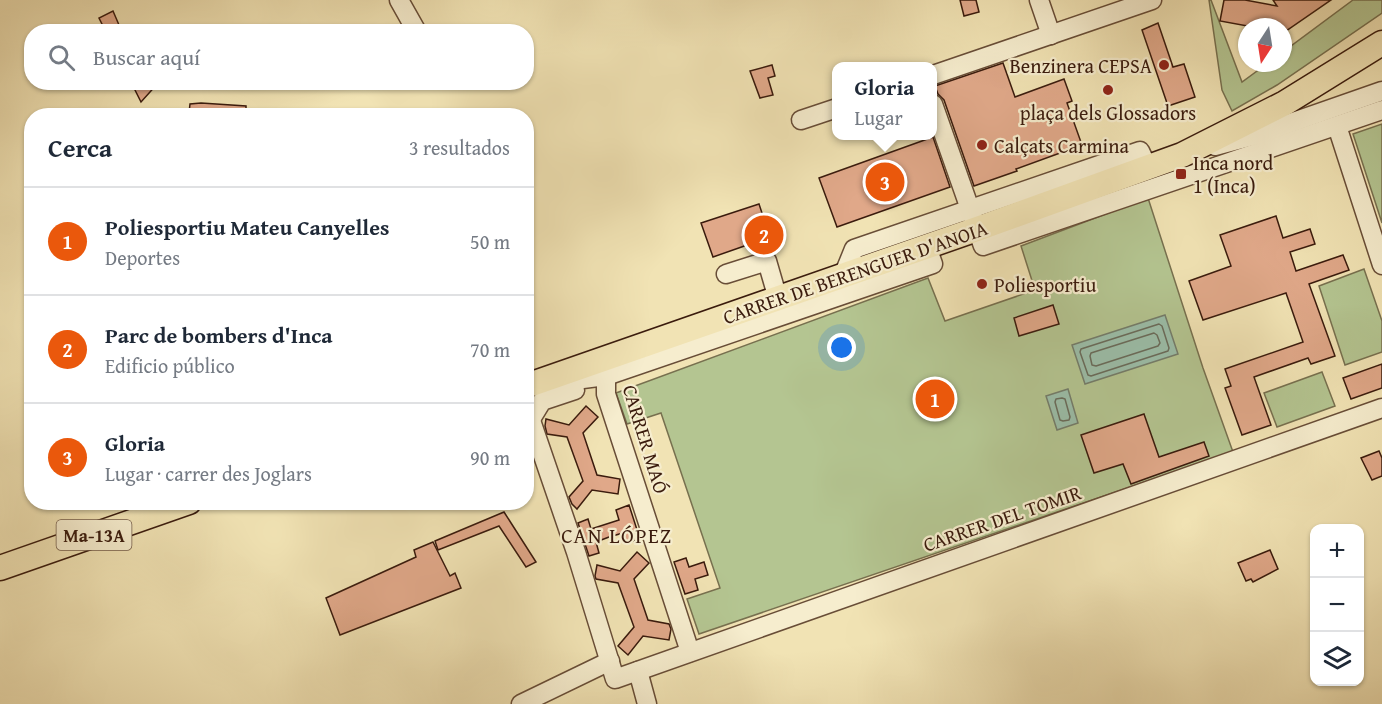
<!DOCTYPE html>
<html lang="es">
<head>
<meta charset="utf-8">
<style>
	body { margin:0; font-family:"Gentium Book Plus",serif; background:#f2f2f3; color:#1f2937 }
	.controls { position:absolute; right:18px; bottom:18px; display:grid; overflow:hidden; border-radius:12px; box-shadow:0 2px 4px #0004 }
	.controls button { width:54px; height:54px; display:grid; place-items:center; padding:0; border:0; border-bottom:2px solid #e0e1e3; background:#fff; color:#1f2937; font:30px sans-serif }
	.compass { position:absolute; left:1238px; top:18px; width:54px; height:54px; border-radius:50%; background:#fff; box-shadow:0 2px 4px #0004; rotate:192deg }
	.you { position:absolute; left:842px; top:348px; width:21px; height:21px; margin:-15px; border:4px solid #fff; border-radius:50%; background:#1a73e8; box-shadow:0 0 0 9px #1a73e833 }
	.badge { display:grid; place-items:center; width:39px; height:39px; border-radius:50%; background:#ea580c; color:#fff; font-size:20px; font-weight:700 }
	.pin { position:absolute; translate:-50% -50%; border:3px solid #fff; box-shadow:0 2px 6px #0006 }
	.popup { position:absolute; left:832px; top:62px; width:105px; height:78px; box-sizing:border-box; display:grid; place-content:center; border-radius:12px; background:#fff; filter:drop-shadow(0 2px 4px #0005); font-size:20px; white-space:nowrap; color:#747a83 }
	.popup b { font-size:22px; color:#1f2937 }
	.popup::after { content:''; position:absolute; left:50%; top:100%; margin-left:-12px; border:12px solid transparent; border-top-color:#fff }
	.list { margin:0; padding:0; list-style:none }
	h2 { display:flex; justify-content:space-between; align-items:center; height:78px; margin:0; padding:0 24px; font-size:26px }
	h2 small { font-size:20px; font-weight:400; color:#747a83 }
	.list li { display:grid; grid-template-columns:39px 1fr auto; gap:18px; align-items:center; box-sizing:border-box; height:108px; padding:0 24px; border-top:2px solid #e0e1e3 }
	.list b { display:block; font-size:22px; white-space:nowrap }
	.list p { margin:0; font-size:20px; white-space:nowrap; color:#747a83 }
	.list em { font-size:20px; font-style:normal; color:#747a83 }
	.icon { flex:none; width:33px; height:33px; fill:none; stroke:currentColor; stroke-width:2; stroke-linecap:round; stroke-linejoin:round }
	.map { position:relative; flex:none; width:1382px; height:704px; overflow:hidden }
	.search { position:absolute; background:#fff; box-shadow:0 2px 4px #0004; left:24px; top:24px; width:510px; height:66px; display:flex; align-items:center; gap:15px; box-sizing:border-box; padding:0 21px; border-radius:24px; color:#747a83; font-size:22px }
	.panel { position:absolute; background:#fff; box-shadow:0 2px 4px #0004; left:24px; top:108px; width:510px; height:402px; border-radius:24px }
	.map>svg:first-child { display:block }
	.green { fill:#b4c591; stroke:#77704f; stroke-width:1.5 }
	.water { fill:#9bbea9; stroke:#747d6b; stroke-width:1.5 }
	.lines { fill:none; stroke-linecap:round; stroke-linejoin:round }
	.shore { stroke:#6a6c5b; stroke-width:1.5 }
	.building { fill:#e0a889; stroke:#3a1b0d; stroke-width:1.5 }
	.minor-casing { stroke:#684d37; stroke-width:21 }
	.major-casing { stroke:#3a1b0d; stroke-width:27 }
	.minor { stroke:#f6edce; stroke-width:18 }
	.major { stroke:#f1e3b4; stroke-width:24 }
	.poi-dot { fill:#8f2418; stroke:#f6edce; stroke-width:2 }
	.labels { text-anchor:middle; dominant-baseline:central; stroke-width:4.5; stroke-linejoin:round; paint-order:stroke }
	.shield { fill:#f6edce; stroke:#725a47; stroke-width:1.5 }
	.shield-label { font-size:18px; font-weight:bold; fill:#3a1b0d }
	.poi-label { font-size:20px; fill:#3a1b0d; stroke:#f6edce; text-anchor:start }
	.street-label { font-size:20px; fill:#3a1b0d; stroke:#f6edce }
	.neighbourhood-label { font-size:21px; letter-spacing:1.5px; fill:#3a1b0d; stroke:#f6edce }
</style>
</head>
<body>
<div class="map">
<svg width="1382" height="704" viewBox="0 0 1382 704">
	<rect width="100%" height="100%" fill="#f1e3b4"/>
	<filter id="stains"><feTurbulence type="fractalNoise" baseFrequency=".00333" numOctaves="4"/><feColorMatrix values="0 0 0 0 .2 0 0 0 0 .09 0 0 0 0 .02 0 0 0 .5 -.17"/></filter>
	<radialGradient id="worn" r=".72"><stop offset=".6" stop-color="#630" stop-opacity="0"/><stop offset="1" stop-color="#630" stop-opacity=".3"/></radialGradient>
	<g class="green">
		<polygon points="1209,0 1211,0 1242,82 1268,63 1283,63 1283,52 1353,0 1382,0 1382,13 1277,85 1232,111 1222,90"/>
		<polygon points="1382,124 1382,223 1353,134"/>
		<polygon points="1148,198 1203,368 1233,452 699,634 687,599 720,588 661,413 627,424 616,393 928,278 945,321 1035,290 1021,246"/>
		<polygon points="1364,269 1382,321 1382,352 1345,365 1319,286"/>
		<polygon points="1322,372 1335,406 1277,427 1264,393"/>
	</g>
	<g class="water">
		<polygon points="1165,315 1178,354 1085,384 1072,345"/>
		<polygon points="1068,389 1078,423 1057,430 1046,396"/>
	</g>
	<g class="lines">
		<g class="shore">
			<polygon points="1159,324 1162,326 1169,348 1168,351 1091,376 1088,375 1080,352 1081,349"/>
			<polygon points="1154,333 1157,335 1160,343 1158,346 1096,366 1092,365 1090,356 1091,353"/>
			<polygon points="1062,398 1065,399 1070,417 1069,420 1063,421 1060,420 1055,402 1056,399"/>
		</g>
	</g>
	<g class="building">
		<polygon points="960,0 976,0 979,12 964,16"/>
		<polygon points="1224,0 1245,0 1277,6 1273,0 1331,0 1283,33 1283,27 1253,27 1220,21"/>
		<polygon points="113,11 122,32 106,32 99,18"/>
		<polygon points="1158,23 1173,67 1184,64 1195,97 1168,106 1142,30"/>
		<polygon points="1003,63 1015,97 1064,79 1072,101 1067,103 1082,145 1016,169 1017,171 974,186 944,100 938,94 935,86"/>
		<polygon points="772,65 775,76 768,78 773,95 760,98 750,71"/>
		<polygon points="131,82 159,82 141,102"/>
		<polygon points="201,103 246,106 246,116 200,116 201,114 189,113 190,104"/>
		<polygon points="933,137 950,187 837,227 819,178"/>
		<polygon points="759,204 770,237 713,257 701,223"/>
		<polygon points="1276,216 1283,238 1310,229 1315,244 1290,252 1296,271 1343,255 1349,270 1309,284 1335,356 1311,364 1308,358 1254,377 1271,425 1242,435 1225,388 1231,386 1225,369 1303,342 1286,293 1203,320 1189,281 1231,266 1220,235"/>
		<polygon points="1053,305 1059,324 1019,336 1014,318"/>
		<polygon points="1382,364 1382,388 1351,399 1343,378"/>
		<polygon points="586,406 598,417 583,433 597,475 620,479 618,494 592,490 577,509 572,504 569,497 583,481 567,437 547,434 545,426 546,419 569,425"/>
		<polygon points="1144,414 1159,457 1204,442 1209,456 1131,484 1123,464 1094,473 1081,435"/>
		<polygon points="1379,451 1382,458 1382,476 1372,480 1361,458"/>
		<polygon points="629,505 640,539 627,543 623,533 609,537 596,542 599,553 589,556 578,523 588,519 591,529 619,520 616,510"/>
		<polygon points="504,512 536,562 526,567 499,526 438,550 435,541"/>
		<polygon points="433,542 450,576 455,573 461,588 340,635 326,598 416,557 414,550"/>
		<polygon points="1270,550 1278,569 1253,582 1251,579 1246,581 1238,563"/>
		<polygon points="637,552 649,563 634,579 648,620 669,624 671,629 669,640 643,636 628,655 618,646 634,627 618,583 596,579 595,576 597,565 620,571"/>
		<polygon points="686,558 689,567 704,562 708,575 695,579 698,590 685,594 674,562"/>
	</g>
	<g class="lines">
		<defs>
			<g id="minor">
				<polyline points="399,0 417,32"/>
				<polyline points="1039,0 1051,35"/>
				<polyline points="933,75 1152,0"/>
				<polyline points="933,104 983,246 1382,110"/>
				<polyline points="801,120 837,108"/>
				<polyline points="1337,126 1382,265"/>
				<polyline points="1215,146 1256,135 1382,91"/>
				<polyline points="726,274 767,261 778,299"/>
				<polyline points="843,276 854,249 1140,151 1148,168"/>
				<polyline points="606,376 606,394 690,652"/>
				<polyline points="559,386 575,380 606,376 933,264 927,247"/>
				<polyline points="526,406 576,552 615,679 1382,408"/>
				<polyline points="531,419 542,401 575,390"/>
				<polyline points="638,671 647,704"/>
				<polyline points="521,704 610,661"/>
			</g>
			<g id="major">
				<polyline points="526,386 977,229 1182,155 1285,103 1382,43"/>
				<polyline points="0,568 189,502"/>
			</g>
		</defs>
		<use href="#minor" class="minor-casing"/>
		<use href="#major" class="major-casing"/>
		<use href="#minor" class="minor"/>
		<use href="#major" class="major"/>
	</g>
	<g class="poi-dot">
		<circle cx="1164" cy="65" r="6"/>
		<circle cx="1108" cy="90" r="6"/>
		<circle cx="982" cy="145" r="6"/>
		<rect x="1175" y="168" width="12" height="12" rx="3"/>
		<circle cx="982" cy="284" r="6"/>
	</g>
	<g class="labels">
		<rect class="shield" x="56.5" y="520" width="75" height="30" rx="4.5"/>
		<g class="shield-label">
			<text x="94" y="535">Ma-13A</text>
		</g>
		<g class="poi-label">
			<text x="1152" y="65" text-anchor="end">Benzinera CEPSA</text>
			<text x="1108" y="112" text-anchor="middle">plaça dels Glossadors</text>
			<text x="994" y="145">Calçats Carmina</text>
			<text x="1193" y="162">Inca nord<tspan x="1193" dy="23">1 (Inca)</tspan></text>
			<text x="994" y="284">Poliesportiu</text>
		</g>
		<g class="street-label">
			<text transform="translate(855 272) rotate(-19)">CARRER DE BERENGUER D'ANOIA</text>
			<text transform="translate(646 439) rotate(73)">CARRER MAÓ</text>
			<text transform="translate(1002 518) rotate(-19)">CARRER DEL TOMIR</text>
		</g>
		<g class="neighbourhood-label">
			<text x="617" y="535">CAN LÓPEZ</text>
		</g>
	</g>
	<rect width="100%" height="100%" filter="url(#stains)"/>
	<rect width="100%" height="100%" fill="url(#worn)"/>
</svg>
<div class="controls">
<button>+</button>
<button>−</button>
<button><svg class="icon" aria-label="layers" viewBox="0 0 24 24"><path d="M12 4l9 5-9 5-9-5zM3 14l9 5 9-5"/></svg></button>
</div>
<svg class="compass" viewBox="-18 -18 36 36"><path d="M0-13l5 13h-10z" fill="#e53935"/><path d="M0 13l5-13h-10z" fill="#747a83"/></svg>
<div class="you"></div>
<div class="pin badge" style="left:935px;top:399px">1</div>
<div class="pin badge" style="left:764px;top:235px">2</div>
<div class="pin badge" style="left:885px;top:182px">3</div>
<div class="popup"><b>Gloria</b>Lugar</div>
<div class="search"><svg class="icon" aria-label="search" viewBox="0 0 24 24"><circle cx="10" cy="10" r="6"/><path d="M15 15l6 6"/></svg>Buscar aquí</div>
<section class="panel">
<h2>Cerca<small>3 resultados</small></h2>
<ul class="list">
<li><span class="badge">1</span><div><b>Poliesportiu Mateu Canyelles</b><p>Deportes</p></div><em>50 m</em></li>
<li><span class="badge">2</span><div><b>Parc de bombers d'Inca</b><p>Edificio público</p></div><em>70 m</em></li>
<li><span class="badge">3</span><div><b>Gloria</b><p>Lugar · carrer des Joglars</p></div><em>90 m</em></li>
</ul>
</section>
</div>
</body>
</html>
